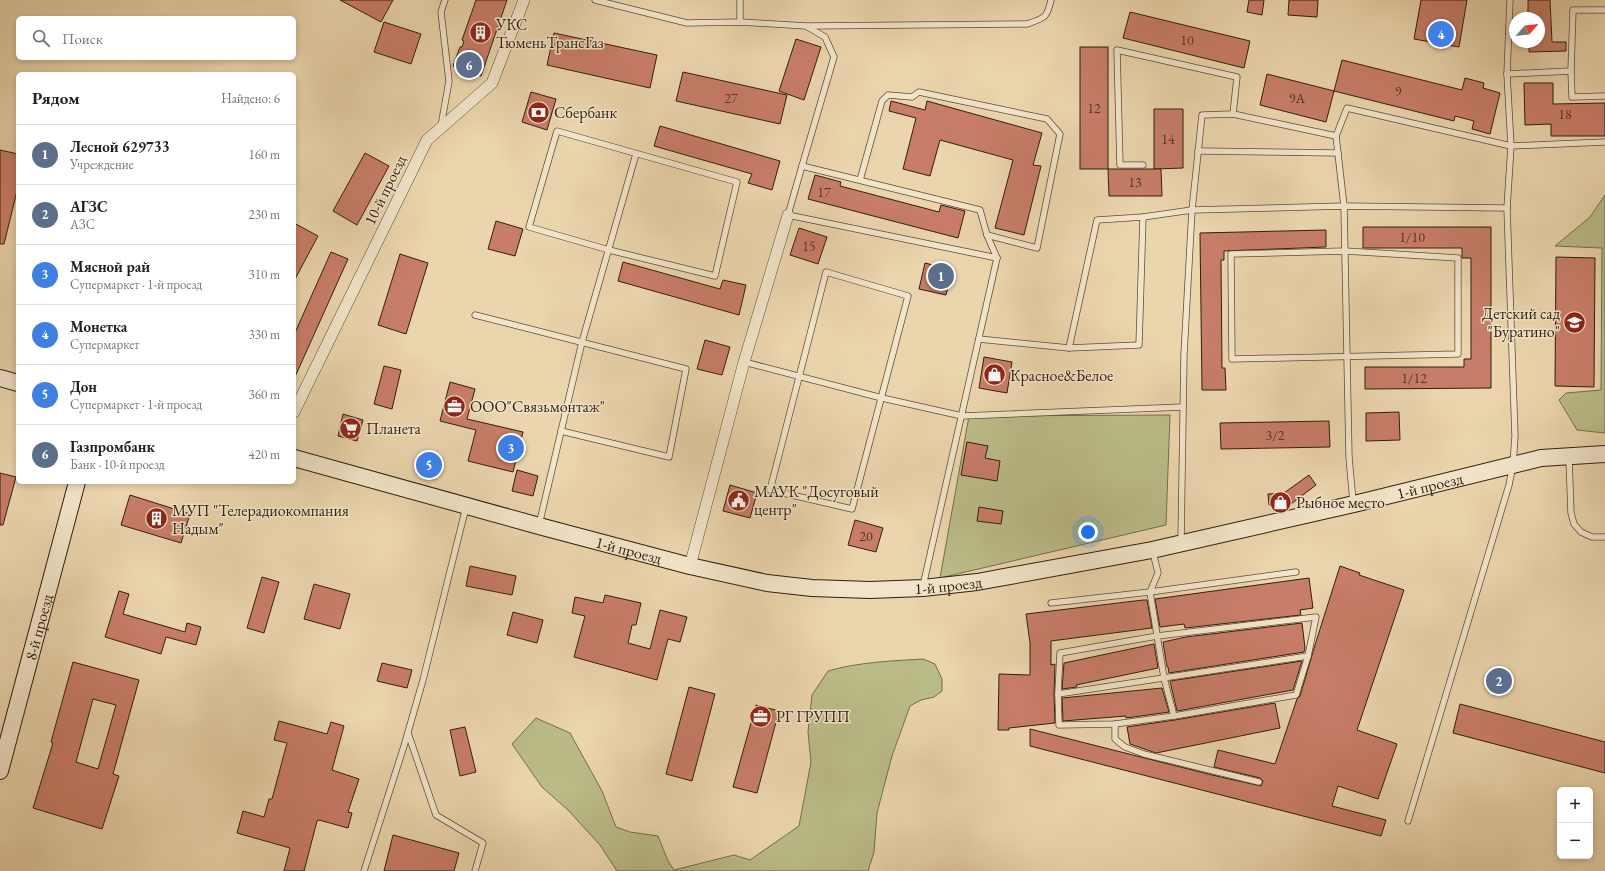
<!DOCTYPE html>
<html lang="ru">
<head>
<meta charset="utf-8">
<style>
	body { margin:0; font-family:"EB Garamond",serif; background:#f6f6f6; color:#222 }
	.controls { position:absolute; right:12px; bottom:12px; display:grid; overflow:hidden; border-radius:6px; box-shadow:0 2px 6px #0003 }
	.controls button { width:36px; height:36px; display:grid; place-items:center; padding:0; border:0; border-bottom:1px solid #e0e0e0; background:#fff; color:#222; font:20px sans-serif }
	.compass { position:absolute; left:1509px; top:12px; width:36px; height:36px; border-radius:50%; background:#fff; box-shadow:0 2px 6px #0003; rotate:63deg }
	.you { position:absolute; left:1088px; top:532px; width:14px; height:14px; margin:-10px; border:3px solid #fff; border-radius:50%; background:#1a73e8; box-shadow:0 0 0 6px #1a73e833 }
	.badge { display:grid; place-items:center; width:26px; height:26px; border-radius:50%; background:#b45309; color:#fff; font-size:13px; font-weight:700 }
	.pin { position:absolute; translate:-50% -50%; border:2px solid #fff; box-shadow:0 1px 4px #0006 }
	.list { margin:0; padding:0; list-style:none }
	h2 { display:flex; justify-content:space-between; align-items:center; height:52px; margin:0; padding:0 16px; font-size:17px }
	h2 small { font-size:13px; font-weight:400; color:#767676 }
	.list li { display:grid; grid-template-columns:26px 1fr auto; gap:12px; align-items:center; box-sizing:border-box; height:60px; padding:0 16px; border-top:1px solid #e0e0e0 }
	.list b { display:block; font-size:15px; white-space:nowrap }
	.list p { margin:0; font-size:13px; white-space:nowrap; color:#767676 }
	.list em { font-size:13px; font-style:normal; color:#767676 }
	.icon { flex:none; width:22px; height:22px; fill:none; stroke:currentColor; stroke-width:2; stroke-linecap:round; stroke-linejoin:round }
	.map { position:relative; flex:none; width:1605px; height:871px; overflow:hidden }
	.search { position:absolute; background:#fff; box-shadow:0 2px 6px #0003; left:16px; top:16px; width:280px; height:44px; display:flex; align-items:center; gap:10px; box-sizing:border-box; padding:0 14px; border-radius:6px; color:#767676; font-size:15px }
	.panel { position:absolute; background:#fff; box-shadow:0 2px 6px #0003; left:16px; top:72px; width:280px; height:412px; border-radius:6px }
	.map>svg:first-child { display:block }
	.green { fill:#babc88; stroke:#746d4c }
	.building { fill:#c87d68; stroke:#2f1e10; fill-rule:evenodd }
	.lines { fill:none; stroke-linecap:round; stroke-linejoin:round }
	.lane-casing { stroke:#5e4c37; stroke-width:7 }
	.street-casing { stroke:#5e4c37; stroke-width:12 }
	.secondary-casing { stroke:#2f1e10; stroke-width:18 }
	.lane { stroke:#f2e4ca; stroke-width:5.5 }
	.street { stroke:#f2e4ca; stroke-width:11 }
	.secondary { stroke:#f2e4ca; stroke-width:16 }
	.labels { text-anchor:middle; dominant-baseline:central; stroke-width:3; stroke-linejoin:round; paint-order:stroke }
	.number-label { font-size:14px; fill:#553626 }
	.poi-label { font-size:16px; fill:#2f1e10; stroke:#f2e4ca; text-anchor:start }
	.street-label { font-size:16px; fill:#2f1e10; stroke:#f2e4ca }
</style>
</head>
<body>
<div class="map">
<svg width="1605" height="871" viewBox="0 0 1605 871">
	<rect width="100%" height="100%" fill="#ebd5ad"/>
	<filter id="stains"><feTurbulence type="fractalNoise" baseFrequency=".005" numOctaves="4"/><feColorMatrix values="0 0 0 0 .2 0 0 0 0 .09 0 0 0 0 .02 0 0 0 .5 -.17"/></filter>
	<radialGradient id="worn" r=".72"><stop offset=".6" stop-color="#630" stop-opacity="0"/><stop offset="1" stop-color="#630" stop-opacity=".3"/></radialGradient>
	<g class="green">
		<polygon points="1605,195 1605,433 1577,430 1559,400 1566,393 1601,390 1602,248 1555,246 1590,217"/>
		<polygon points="1170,415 1166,525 940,578 969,416"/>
		<path d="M923,659L935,664L942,679V691L934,697L921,700L910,706L892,756L877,813L874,852L868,871H617L600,845L568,810L542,787L512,744L536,718L570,733L602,791L616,827L630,832L658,836L668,861L674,870L734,855L750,860L799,826L811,762L808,732L812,695L828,671C859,662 891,661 923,659Z"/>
	</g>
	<g class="building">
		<polygon points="340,0 393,0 381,22"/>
		<polygon points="476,0 507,0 481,76 453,66 460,47 462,47 464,41 462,40"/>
		<polygon points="1249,0 1264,0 1262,15 1247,12"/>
		<polygon points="1289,0 1318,0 1317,17 1288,15"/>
		<polygon points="1421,0 1467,0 1459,47 1414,39"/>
		<polygon points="1528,0 1550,0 1552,42 1566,42 1566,51 1529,52 1529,42 1539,42 1539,18 1528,18"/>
		<polygon points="1130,12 1250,41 1244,68 1123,38"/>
		<polygon points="384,22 421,34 411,64 374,52"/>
		<polygon points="554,33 657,55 650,88 547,65"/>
		<polygon points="796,39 821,47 804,100 779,91"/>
		<rect x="1080" y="47" width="28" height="122"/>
		<polygon points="1342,60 1462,90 1465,78 1484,83 1483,88 1500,93 1490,134 1472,129 1474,121 1455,116 1454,121 1334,91"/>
		<polygon points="683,72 787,95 780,124 676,101"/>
		<polygon points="1267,74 1334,91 1326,122 1260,105"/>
		<polygon points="1524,83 1553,83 1553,104 1605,103 1605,136 1551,136 1551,124 1525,125"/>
		<polygon points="531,92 556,99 547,130 522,122"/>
		<polygon points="891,101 925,110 927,101 1042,133 1033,165 1041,166 1024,235 995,228 1013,160 940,140 930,176 903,169 916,118 889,111"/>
		<polygon points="1154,109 1183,109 1183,168 1154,169"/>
		<polygon points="660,126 780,161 772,190 748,183 752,174 654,146"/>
		<polygon points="0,150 18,154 18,187 4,244 0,244"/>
		<polygon points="365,153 389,166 357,225 333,211"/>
		<polygon points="1108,169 1161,169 1162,196 1109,196"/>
		<polygon points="815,175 841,182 840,186 939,212 941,205 965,211 958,238 808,199"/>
		<polygon points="496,221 523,229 515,256 488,249"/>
		<polygon points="294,223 318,236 294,281"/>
		<polygon points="1363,227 1491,227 1491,388 1365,389 1365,367 1464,367 1464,359 1471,359 1471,258 1462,258 1462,248 1363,248"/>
		<polygon points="799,228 827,237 818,264 790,255"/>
		<polygon points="1326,230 1326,247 1224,251 1224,260 1221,260 1222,368 1225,368 1226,390 1202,390 1200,233"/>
		<polygon points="331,252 348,259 294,379 294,335"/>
		<polygon points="400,254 428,263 406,334 378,325"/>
		<polygon points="1556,257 1595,258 1594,387 1555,386"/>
		<polygon points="623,262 720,289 723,280 746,285 739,315 618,281"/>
		<polygon points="925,263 952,270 946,295 919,289"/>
		<polygon points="705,340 730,347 722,375 697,369"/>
		<polygon points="984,357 1012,362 1007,393 979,388"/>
		<polygon points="384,366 401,370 392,409 374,404"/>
		<polygon points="450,382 475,389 467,419 523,432 513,472 468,461 476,430 440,421"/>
		<polygon points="1399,412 1400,440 1366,441 1366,413"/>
		<polygon points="343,414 363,420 357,441 338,436"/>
		<polygon points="1329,421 1330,447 1221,449 1220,423"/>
		<polygon points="967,442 988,446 985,458 1000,461 997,481 961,475"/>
		<polygon points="419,456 442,461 438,475 416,470"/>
		<polygon points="517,470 538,476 533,496 512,491"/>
		<polygon points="0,473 16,477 3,525 0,525"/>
		<polygon points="1309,475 1316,485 1291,504 1269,505 1268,494 1284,493"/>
		<polygon points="730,485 757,493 750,518 723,511"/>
		<polygon points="130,495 190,514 181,543 121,525"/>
		<polygon points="979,507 1003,511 1001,524 977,521"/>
		<polygon points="855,520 883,528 876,552 848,545"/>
		<polygon points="470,566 516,576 512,595 466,586"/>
		<polygon points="1340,566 1360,573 1359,575 1404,590 1357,730 1397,744 1378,799 1338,786 1332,806 1386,820 1381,836 1030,746 1030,729 1212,775 1261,786 1263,781 1260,778 1214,767 1218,750 1275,764 1297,699 1300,696 1315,645"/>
		<polygon points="262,577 279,582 264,633 247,628"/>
		<polygon points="1309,578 1313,608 1300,610 1301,615 1185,628 1184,624 1160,627 1155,599"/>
		<polygon points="314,584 350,594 340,629 304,619"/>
		<polygon points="119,591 129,594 123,614 185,632 187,623 201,627 196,645 166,637 161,654 105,637"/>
		<polygon points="605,595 641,603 636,625 632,625 628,643 650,649 660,610 687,617 680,642 668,639 657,680 574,657 585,616 572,613 575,597 603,603"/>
		<polygon points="1143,600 1147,600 1152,628 1051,641 1051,665 1055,664 1054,694 1055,723 1009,728 1009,730 998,730 999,674 1030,675 1030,643 1026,614"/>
		<polygon points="513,612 543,620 537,643 507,635"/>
		<polygon points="1302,623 1305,648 1304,652 1169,673 1168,667 1167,667 1163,642 1186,637"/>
		<polygon points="1154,644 1158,668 1076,685 1077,687 1062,689 1064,663"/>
		<polygon points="1302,661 1293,690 1177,711 1170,681"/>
		<path d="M73,662L139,680L113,774L119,776L102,829L33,808L53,743L51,742ZM93,699L116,705L98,769L76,762Z"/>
		<polygon points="382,663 412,670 407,688 377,681"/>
		<polygon points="689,687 715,694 692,781 666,774"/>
		<polygon points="1162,688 1169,712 1126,718 1126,716 1063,721 1062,698"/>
		<polygon points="1275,703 1280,728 1156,753 1130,744 1127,727 1175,720"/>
		<polygon points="1460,704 1605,742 1605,773 1453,733"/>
		<polygon points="756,705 779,711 757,793 733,787"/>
		<polygon points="279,721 327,734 331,722 344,726 332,770 359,779 348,812 352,813 348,828 319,820 317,821 304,871 284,871 290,848 237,833 243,811 264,817 269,799 272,799 287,743 274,740"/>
		<polygon points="465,727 476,772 460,776 450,730"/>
		<polygon points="393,835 459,853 454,871 384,871"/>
	</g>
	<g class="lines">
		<defs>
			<g id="lane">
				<polyline points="595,0 687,23 740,22 806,26 825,37 834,57 802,166 980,210 987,235 997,258 923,586"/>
				<polyline points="740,0 740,22"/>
				<path d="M807,26L1027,24C1045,18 1047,18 1051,0"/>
				<polyline points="1571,71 1573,10 1605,10"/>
				<polyline points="1507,74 1571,71 1572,97 1605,96"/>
				<polyline points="441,126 449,81 441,12 445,0"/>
				<polygon points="557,131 737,182 715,276 609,250 529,227"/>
				<polyline points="1198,151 1338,153"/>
				<polyline points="1143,165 1120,165 1117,50 1237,77 1233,114"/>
				<polyline points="802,166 788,215 997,258"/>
				<polyline points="860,180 882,101 888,95 912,97 919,92 1047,119 1060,134 1037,248 987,235"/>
				<polygon points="1345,251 1458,258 1458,354 1232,359 1231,254"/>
				<polygon points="826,272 908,296 852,509 770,490"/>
				<polyline points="475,315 686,369 669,457 561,431"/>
				<polyline points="979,339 1069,348 1139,345 1143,217"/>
				<polyline points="1069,348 1097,220 1143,217 1192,210 1344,206 1507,208"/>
				<polyline points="744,362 882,398 962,416 1183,407"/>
				<polyline points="1569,458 1571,513 1574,524 1581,532 1592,537 1605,537"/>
				<polyline points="1353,502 1349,457 1344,206 1336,136 1347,108 1511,146 1605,142"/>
				<polyline points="539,525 582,342 636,154"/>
				<polyline points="1181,542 1184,354 1192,210 1202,115 1233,114 1336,136"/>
				<polyline points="1153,552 1158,573 1150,592 1164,678 1174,716"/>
				<polyline points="1051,603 1150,592 1296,572"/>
				<polygon points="1316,617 1308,656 1296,695 1174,716 1115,724 1059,725 1058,694 1060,653 1157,636"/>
				<polyline points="1058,694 1308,656"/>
				<polyline points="1115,724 1115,739 1125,747 1144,754 1259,782"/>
				<polyline points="408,733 436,815 483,843 475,871"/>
				<polyline points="1408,821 1509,485 1513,465 1515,436 1507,208 1511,146 1507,74 1510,0"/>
				<polyline points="364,871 404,746 423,680 466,507"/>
			</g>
			<g id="street">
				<polyline points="294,412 427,140 492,83 524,0"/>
				<polyline points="690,566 744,362 788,215"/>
			</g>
			<g id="secondary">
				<polyline points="0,378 18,383"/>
				<path id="s1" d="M294,458L539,526L690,566L767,583L812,588L870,590L923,588L977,582L1152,550L1354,504L1541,458L1605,454"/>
				<path id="s2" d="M0,771L77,482"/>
			</g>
		</defs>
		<use href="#lane" class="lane-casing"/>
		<use href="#street" class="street-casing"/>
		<use href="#secondary" class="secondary-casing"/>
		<use href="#lane" class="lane"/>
		<use href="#street" class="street"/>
		<use href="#secondary" class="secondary"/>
	</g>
	<defs>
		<symbol id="building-disc" viewBox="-11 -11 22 22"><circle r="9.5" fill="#8f2418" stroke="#f2e4ca"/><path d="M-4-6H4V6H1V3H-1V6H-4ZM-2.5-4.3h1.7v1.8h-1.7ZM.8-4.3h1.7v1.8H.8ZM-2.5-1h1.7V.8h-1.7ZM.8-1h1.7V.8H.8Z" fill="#fff"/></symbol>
		<symbol id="bank-disc" viewBox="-11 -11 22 22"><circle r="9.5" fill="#8f2418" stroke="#f2e4ca"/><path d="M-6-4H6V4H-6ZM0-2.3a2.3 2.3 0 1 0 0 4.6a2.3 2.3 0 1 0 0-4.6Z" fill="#fff"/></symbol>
		<symbol id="school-disc" viewBox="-11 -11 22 22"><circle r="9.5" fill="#8f2418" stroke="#f2e4ca"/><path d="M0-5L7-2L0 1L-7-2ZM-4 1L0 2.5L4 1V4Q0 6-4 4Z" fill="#fff"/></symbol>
		<symbol id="shop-disc" viewBox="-11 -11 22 22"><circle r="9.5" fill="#8f2418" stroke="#f2e4ca"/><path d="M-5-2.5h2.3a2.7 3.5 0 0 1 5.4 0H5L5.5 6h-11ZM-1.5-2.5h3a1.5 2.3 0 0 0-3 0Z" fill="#fff"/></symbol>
		<symbol id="office-disc" viewBox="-11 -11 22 22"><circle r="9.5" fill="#8f2418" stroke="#f2e4ca"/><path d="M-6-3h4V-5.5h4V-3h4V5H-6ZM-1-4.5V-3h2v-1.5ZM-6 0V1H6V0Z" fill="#fff"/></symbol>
		<symbol id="supermarket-disc" viewBox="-11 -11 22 22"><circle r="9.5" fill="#8f2418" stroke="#f2e4ca"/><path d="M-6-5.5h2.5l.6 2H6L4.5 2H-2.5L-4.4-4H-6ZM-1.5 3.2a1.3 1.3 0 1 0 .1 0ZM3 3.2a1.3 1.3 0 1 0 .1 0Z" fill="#fff"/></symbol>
		<symbol id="civic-disc" viewBox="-11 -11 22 22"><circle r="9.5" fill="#8f2418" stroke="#f2e4ca"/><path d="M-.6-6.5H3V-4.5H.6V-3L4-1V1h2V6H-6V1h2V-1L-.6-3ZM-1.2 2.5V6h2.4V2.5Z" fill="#fff"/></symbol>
	</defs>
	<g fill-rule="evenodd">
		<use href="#building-disc" x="468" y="20" width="25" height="25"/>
		<use href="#bank-disc" x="526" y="100" width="25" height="25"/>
		<use href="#school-disc" x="1562" y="310" width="25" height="25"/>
		<use href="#shop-disc" x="982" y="362" width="25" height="25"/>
		<use href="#office-disc" x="442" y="394" width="25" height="25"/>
		<use href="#supermarket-disc" x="338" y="416" width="25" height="25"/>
		<use href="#civic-disc" x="726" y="488" width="25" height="25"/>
		<use href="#shop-disc" x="1268" y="490" width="25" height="25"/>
		<use href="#building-disc" x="144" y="506" width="25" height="25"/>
		<use href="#office-disc" x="748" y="704" width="25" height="25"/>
	</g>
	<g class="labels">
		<g class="number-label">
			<text x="1187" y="40">10</text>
			<text x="1398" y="91">9</text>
			<text x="731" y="98">27</text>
			<text x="1297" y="98">9А</text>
			<text x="1094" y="108">12</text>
			<text x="1565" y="114">18</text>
			<text x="1168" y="139">14</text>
			<text x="1135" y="182">13</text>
			<text x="824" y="192">17</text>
			<text x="1412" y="237">1/10</text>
			<text x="809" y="246">15</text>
			<text x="1414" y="378">1/12</text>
			<text x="1275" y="435">3/2</text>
			<text x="866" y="536">20</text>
		</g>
		<g class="poi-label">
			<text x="496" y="24">УКС<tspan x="496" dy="18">ТюменьТрансГаз</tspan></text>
			<text x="554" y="112">Сбербанк</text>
			<text x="1560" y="313" text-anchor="end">Детский сад<tspan x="1560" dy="18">"Буратино"</tspan></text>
			<text x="1010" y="375">Красное&amp;Белое</text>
			<text x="470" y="406">ООО"Связьмонтаж"</text>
			<text x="366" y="428">Планета</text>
			<text x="754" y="491">МАУК "Досуговый<tspan x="754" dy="18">центр"</tspan></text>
			<text x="1296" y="502">Рыбное место</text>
			<text x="172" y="510">МУП "Телерадиокомпания<tspan x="172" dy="18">Надым"</tspan></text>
			<text x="776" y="716">РГ ГРУПП</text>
		</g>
		<g class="street-label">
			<text transform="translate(385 190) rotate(-64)">10-й проезд</text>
			<text stroke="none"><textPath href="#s1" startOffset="1163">1-й проезд</textPath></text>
			<text stroke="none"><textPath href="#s1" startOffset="347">1-й проезд</textPath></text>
			<text stroke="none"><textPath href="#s1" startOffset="671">1-й проезд</textPath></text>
			<text stroke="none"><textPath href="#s2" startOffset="149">8-й проезд</textPath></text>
		</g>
	</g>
	<rect width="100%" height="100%" filter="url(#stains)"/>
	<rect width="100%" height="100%" fill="url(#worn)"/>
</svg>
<div class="controls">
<button>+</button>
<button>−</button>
</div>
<svg class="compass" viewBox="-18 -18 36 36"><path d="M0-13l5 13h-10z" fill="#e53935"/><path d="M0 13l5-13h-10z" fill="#767676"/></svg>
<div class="you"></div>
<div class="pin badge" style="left:941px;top:276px;background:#5c6f8a">1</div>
<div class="pin badge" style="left:1499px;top:681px;background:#5c6f8a">2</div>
<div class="pin badge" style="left:511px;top:448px;background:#3f7fe0">3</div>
<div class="pin badge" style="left:1441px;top:34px;background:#3f7fe0">4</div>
<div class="pin badge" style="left:429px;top:465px;background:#3f7fe0">5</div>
<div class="pin badge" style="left:469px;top:65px;background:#5c6f8a">6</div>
<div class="search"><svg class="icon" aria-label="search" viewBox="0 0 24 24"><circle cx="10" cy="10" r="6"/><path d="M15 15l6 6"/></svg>Поиск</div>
<section class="panel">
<h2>Рядом<small>Найдено: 6</small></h2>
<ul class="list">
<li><span class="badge" style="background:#5c6f8a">1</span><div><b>Лесной 629733</b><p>Учреждение</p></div><em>160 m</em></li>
<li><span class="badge" style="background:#5c6f8a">2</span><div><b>АГЗС</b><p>АЗС</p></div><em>230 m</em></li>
<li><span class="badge" style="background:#3f7fe0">3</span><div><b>Мясной рай</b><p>Супермаркет · 1-й проезд</p></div><em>310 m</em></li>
<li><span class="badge" style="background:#3f7fe0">4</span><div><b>Монетка</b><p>Супермаркет</p></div><em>330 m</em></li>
<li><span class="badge" style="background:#3f7fe0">5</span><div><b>Дон</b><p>Супермаркет · 1-й проезд</p></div><em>360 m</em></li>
<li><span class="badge" style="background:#5c6f8a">6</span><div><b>Газпромбанк</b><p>Банк · 10-й проезд</p></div><em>420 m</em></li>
</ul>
</section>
</div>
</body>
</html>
